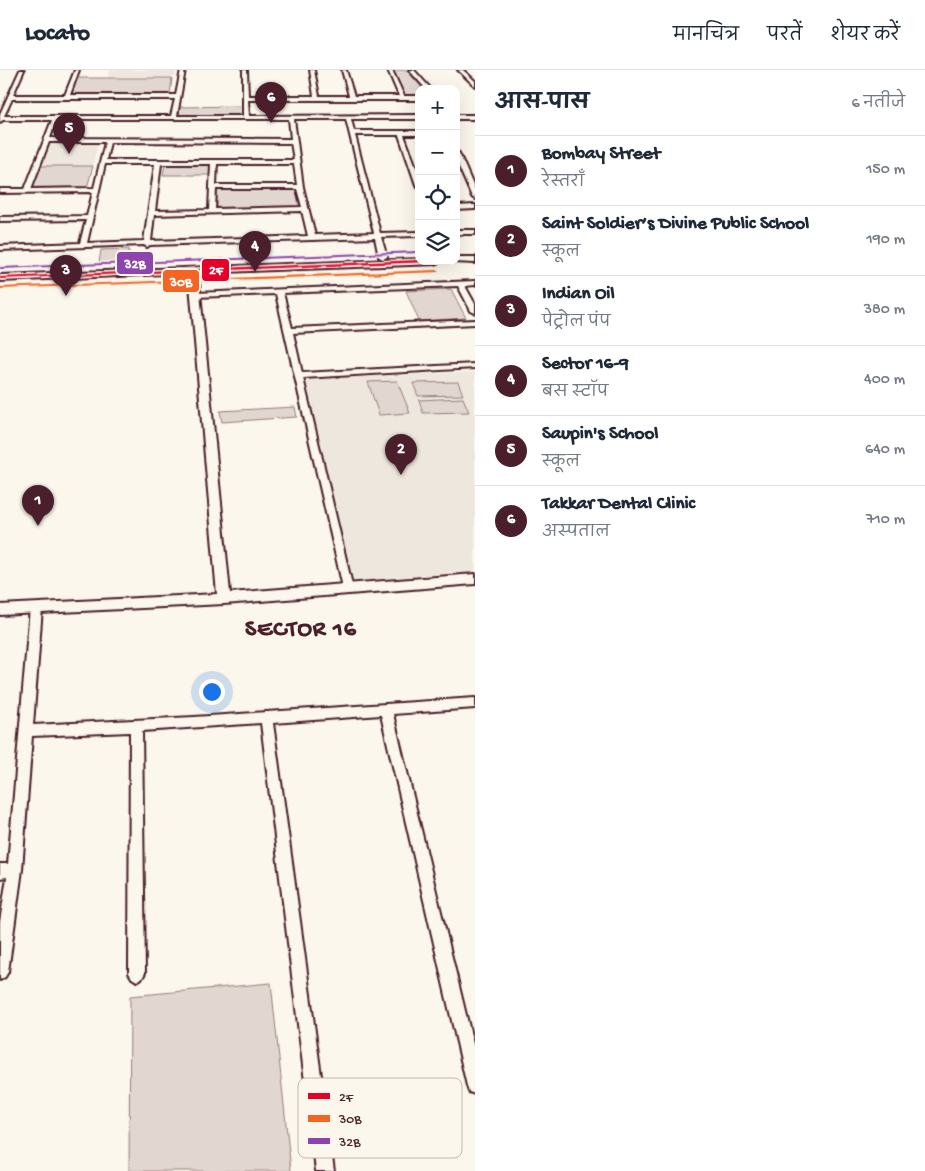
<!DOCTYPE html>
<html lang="hi">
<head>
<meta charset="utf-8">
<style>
	body { margin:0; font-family:"Gochi Hand","Playpen Sans Deva",sans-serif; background:#f2f2f3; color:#1f2937 }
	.controls { position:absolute; right:15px; top:15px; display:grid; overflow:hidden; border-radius:10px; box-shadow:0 5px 20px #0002 }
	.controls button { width:45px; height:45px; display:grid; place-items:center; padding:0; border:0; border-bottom:1px solid #e0e1e3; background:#fff; color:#1f2937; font:25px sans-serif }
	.you { position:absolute; left:211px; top:621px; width:18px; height:18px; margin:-12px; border:4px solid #fff; border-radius:50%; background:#1a73e8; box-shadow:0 0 0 8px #1a73e833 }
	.badge { display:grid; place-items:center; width:32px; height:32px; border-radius:50%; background:#4a1f2b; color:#fff; font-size:16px; font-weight:700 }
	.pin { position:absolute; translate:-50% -41px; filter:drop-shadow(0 1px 2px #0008) }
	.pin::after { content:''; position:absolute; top:26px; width:18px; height:15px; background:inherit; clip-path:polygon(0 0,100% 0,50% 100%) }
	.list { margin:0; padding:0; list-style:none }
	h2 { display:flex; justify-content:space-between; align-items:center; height:65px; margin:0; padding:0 20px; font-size:21px }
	h2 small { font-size:16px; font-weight:400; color:#747a83 }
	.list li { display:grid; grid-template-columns:32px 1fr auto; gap:15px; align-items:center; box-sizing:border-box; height:70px; padding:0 20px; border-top:1px solid #e0e1e3 }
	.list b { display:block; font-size:19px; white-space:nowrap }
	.list p { margin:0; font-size:16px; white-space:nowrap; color:#747a83 }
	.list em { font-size:16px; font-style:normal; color:#747a83 }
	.icon { flex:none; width:28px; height:28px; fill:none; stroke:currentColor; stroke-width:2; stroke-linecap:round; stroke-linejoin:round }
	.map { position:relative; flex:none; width:475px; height:1101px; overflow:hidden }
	header { display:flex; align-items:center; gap:30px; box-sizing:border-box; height:70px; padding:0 25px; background:#fff; border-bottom:1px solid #e0e1e3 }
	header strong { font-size:24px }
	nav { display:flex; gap:28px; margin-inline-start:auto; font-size:18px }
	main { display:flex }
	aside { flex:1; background:#fff }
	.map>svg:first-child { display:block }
	.built { fill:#eee7de }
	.green { fill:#e2d7d0; stroke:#967b7e }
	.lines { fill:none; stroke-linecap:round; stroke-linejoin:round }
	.minor-casing { stroke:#4a1f2b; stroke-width:4 }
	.tertiary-casing { stroke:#4a1f2b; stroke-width:4 }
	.minor { fill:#fbf7ec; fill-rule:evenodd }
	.tertiary { fill:#fbf7ec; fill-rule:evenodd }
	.bus-1-casing { stroke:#fbf7ec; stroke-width:3 }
	.bus-2-casing { stroke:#fbf7ec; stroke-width:3 }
	.bus-3-casing { stroke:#fbf7ec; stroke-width:3 }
	.bus-1 { fill:#e4002b; fill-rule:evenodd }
	.bus-2 { fill:#f26522; fill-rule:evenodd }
	.bus-3 { fill:#8e44ad; fill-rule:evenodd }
	.labels { text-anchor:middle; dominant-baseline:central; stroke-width:4; stroke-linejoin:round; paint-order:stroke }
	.district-label { font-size:24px; font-weight:bold; letter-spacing:1px; fill:#4a1f2b; stroke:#fbf7ec }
	.key { fill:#fbf7ec; stroke:#c6b6b2; stroke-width:1 }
	.key-label { font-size:14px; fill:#4a1f2b }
	.line-badge { stroke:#fbf7ec; stroke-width:2 }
	.badge-label { font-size:14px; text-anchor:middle; font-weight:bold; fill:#fff }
</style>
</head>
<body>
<header>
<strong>Locato</strong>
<nav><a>मानचित्र</a><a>परतें</a><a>शेयर करें</a></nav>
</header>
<main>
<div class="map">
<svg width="475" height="1101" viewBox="0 0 475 1101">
	<rect width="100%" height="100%" fill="#fbf7ec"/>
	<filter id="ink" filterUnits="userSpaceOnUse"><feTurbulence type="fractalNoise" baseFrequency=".02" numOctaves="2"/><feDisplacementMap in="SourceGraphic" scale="10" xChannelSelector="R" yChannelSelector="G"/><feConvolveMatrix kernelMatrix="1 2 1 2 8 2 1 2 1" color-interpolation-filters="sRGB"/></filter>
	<g filter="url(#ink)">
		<g class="built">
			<polygon points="110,0 176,0 175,7 108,7"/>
			<polygon points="98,72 93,96 39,96 47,73"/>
			<polygon points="475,302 475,502 352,511 304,309"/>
		</g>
		<g class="green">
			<polygon points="393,0 406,0 423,19 419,19 419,26 404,26"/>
			<polygon points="74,8 172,8 170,25 69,26"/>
			<polygon points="239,36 240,45 179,45 180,37"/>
			<polygon points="165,94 211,94 211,105 163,105"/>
			<polygon points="39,96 93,96 87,118 31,118"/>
			<polygon points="217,118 296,118 299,137 217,139"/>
			<polygon points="129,179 128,192 99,193 101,180"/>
			<polygon points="451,219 466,248 419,251 406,221"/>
			<polygon points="397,311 410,343 379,345 368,312"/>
			<polygon points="458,312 463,325 418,326 413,313"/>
			<polygon points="463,328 469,342 423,343 419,330"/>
			<polygon points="295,337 297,347 222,352 220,341"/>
			<polygon points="271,913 291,1101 129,1101 130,926"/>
		</g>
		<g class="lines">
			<defs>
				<g id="minor">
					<path d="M20,0H24L13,25H65L75,0H79L70,25H176L181,0H185L177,46H243V0H247L248,26H314L310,0H314L319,26H349L342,0H346L354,26H399L388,0H392L404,26H419V30H248L249,46L419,45V49H351L354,61H419V65H404L419,105V117L416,115L399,65H355L380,163L419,162V166L381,167L387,187L383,189L379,187L375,168L150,175L147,177L144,175L0,180V176L80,173L86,150L0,151V147L87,146L93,122L0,123V119H25L52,50H3L0,52V44ZM12,29H175L171,46H4ZM57,49H289L291,69L50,68ZM294,49H346L374,163L315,165L303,117ZM49,72H105L94,118L31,119ZM110,72L291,73L294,90H106ZM105,94H155L144,171L87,173ZM161,94H211L209,140L155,141ZM217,94H294L297,115H216ZM216,119H297L302,137L215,139ZM302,141L308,166L151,171L154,145Z"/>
					<polygon points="409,0 414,0 431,19 426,19"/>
					<polygon points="458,0 463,0 475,11 475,16"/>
					<rect x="456" y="45" width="19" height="4"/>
					<polygon points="456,81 459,83 475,120 475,129 472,127 456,90"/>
					<polygon points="475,135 475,139 456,140 456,136"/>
					<rect x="456" y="160" width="19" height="4"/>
					<polygon points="475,211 475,215 465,216 475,234 475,243 471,241 458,216 283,223 292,258 475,250 475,254 293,263 302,303 475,294 475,298 303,308 353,519 348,523 344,522 276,224 195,227 191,225 195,223"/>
					<polygon points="36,534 42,538 33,655 194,647 475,628 475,638 393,644 475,982 475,1024 469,1022 467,1016 381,645 273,653 334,1101 316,1101 261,653 142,661 145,903 142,908 137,911 132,908 129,903 130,662 32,666 22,800 8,902 5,907 0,910 0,852 7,807 0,808 0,794 8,794 30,538"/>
				</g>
				<g id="tertiary">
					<polygon points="456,187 475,187 475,193 453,192 456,191"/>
					<polygon points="419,189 419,191 441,191 437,194 198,203 230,523 475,504 475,514 224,534 0,545 0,535 217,524 189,203 0,211 0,205"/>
				</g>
			</defs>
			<use href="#minor" class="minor-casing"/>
			<use href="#tertiary" class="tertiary-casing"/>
			<use href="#minor" class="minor"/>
			<use href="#tertiary" class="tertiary"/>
			<defs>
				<polygon id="bus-1" points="419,190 419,191 433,191 431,192 0,209 0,207"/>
				<polygon id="bus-2" points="437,200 439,201 439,202 0,219 0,217"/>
				<polygon id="bus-3" points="419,181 419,183 0,199 0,197"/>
			</defs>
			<use href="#bus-1" class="bus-1-casing"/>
			<use href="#bus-2" class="bus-2-casing"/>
			<use href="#bus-3" class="bus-3-casing"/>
			<use href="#bus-1" class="bus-1"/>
			<use href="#bus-2" class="bus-2"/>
			<use href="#bus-3" class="bus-3"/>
		</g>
	</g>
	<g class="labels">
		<g class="district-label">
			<text x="301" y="560">SECTOR 16</text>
		</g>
	</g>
	<rect x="298" y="1008" width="164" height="80" rx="8" class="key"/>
	<rect x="308" y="1023" width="22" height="6" fill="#e4002b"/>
	<rect x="308" y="1045" width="22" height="7" fill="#f26522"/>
	<rect x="308" y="1068" width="22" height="6" fill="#8e44ad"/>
	<g class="key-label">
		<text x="339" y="1031">2F</text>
		<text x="339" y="1053">30B</text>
		<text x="339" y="1076">32B</text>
	</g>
	<g class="line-badge">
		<rect x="116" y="181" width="38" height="24" rx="5" fill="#8e44ad"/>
		<rect x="201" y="188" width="29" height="24" rx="5" fill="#e4002b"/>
		<rect x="162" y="199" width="38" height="24" rx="5" fill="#f26522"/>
	</g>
	<g class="badge-label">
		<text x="135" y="198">32B</text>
		<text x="216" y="204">2F</text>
		<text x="181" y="216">30B</text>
	</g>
</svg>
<div class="controls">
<button>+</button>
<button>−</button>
<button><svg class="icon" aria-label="locate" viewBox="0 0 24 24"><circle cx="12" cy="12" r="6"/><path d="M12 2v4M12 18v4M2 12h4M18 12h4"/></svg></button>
<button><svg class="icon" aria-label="layers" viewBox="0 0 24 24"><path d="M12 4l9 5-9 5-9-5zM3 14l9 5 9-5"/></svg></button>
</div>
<div class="you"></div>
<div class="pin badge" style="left:38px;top:456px">1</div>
<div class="pin badge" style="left:401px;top:405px">2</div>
<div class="pin badge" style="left:66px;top:226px">3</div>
<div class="pin badge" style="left:255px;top:202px">4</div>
<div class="pin badge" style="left:69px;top:84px">5</div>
<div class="pin badge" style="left:271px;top:53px">6</div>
</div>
<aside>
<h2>आस-पास<small>6 नतीजे</small></h2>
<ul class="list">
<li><span class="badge">1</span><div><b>Bombay Street</b><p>रेस्तराँ</p></div><em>150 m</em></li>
<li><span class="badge">2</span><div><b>Saint Soldier’s Divine Public School</b><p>स्कूल</p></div><em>190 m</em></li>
<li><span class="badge">3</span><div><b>Indian Oil</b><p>पेट्रोल पंप</p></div><em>380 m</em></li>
<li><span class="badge">4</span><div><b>Sector 16-9</b><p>बस स्टॉप</p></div><em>400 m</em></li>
<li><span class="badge">5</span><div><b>Saupin's School</b><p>स्कूल</p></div><em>640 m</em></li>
<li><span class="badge">6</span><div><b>Takkar Dental Clinic</b><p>अस्पताल</p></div><em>710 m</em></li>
</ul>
</aside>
</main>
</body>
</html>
